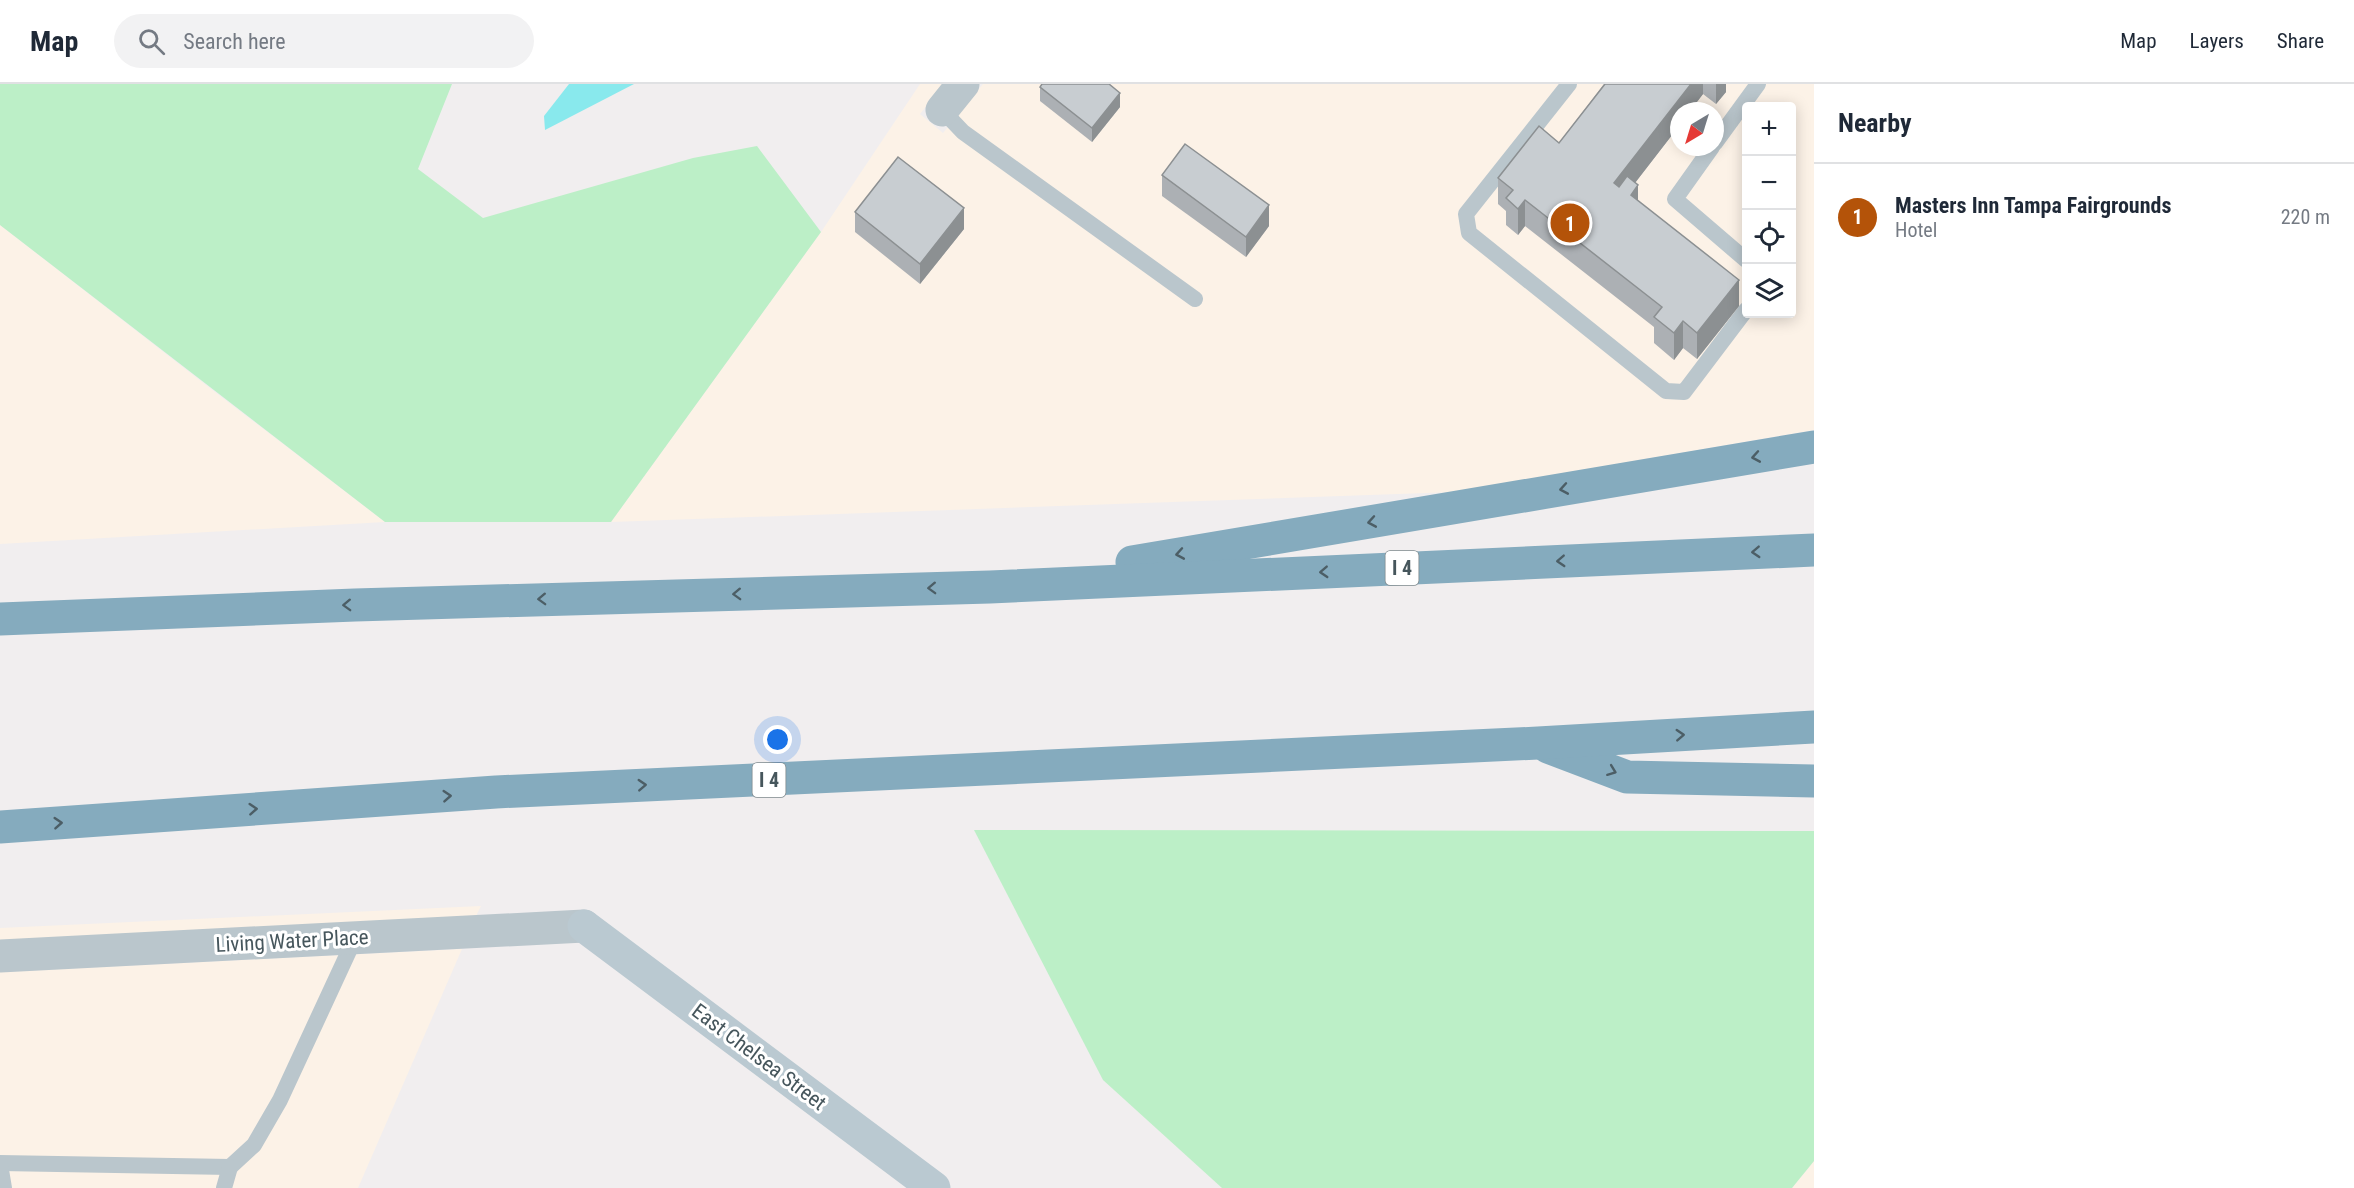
<!DOCTYPE html>
<html lang="en">
<head>
<meta charset="utf-8">
<style>
	body { margin:0; font-family:"Roboto Condensed",sans-serif; background:#f2f2f3; color:#1f2937 }
	.controls { position:absolute; right:18px; top:18px; display:grid; overflow:hidden; border-radius:6px; box-shadow:0 3px 15px #0003 }
	.controls button { width:54px; height:54px; display:grid; place-items:center; padding:0; border:0; border-bottom:2px solid #e0e1e3; background:#fff; color:#1f2937; font:30px sans-serif }
	.compass { position:absolute; left:1670px; top:18px; width:54px; height:54px; border-radius:50%; background:#fff; box-shadow:0 3px 15px #0003; rotate:218deg }
	.you { position:absolute; left:778px; top:656px; width:21px; height:21px; margin:-15px; border:4px solid #fff; border-radius:50%; background:#1a73e8; box-shadow:0 0 0 9px #1a73e833 }
	.badge { display:grid; place-items:center; width:39px; height:39px; border-radius:50%; background:#b45309; color:#fff; font-size:20px; font-weight:700 }
	.pin { position:absolute; translate:-50% -50%; border:3px solid #fff; box-shadow:0 2px 6px #0006 }
	.list { margin:0; padding:0; list-style:none }
	h2 { display:flex; justify-content:space-between; align-items:center; height:78px; margin:0; padding:0 24px; font-size:26px }
	h2 small { font-size:20px; font-weight:400; color:#747a83 }
	.list li { display:grid; grid-template-columns:39px 1fr auto; gap:18px; align-items:center; box-sizing:border-box; height:108px; padding:0 24px; border-top:2px solid #e0e1e3 }
	.list b { display:block; font-size:22px; white-space:nowrap }
	.list p { margin:0; font-size:20px; white-space:nowrap; color:#747a83 }
	.list em { font-size:20px; font-style:normal; color:#747a83 }
	.icon { flex:none; width:33px; height:33px; fill:none; stroke:currentColor; stroke-width:2; stroke-linecap:round; stroke-linejoin:round }
	.map { position:relative; flex:none; width:1814px; height:1104px; overflow:hidden }
	header { display:flex; align-items:center; gap:36px; box-sizing:border-box; height:84px; padding:0 30px; background:#fff; border-bottom:2px solid #e0e1e3 }
	header strong { font-size:28px }
	nav { display:flex; gap:33px; margin-inline-start:auto; font-size:21px }
	.search { width:420px; height:54px; background:#f2f2f3; display:flex; align-items:center; gap:15px; box-sizing:border-box; padding:0 21px; border-radius:33px; color:#747a83; font-size:22px }
	main { display:flex }
	aside { flex:1; background:#fff }
	.map>svg:first-child { display:block }
	.commercial { fill:#fcf2e7; fill-rule:evenodd }
	.green { fill:#bcefc7 }
	.water { fill:#89e9ed }
	.lines { fill:none; stroke-linecap:round; stroke-linejoin:round }
	.lane { stroke:#bac6cc; stroke-width:16 }
	.street { stroke:#bac6cc; stroke-width:33 }
	.secondary { stroke:#bac9d1; stroke-width:33 }
	.highway { stroke:#85abbe; stroke-width:33 }
	.wall { fill:#acb0b4 }
	.shaded-wall { fill:#8c9092 }
	.building { fill:#c8cdd1; stroke:#8c9092; stroke-width:1.5 }
	.oneway { stroke:#4c5e66 }
	.labels { text-anchor:middle; dominant-baseline:central; stroke-width:6; stroke-linejoin:round; paint-order:stroke }
	.shield { fill:#fff; stroke:#7e898d; stroke-width:1.5 }
	.shield-label { font-size:20px; font-weight:bold; fill:#46565c }
	.street-label { font-size:21px; fill:#46565c; stroke:#fff }
</style>
</head>
<body>
<header>
<strong>Map</strong>
<div class="search"><svg class="icon" aria-label="search" viewBox="0 0 24 24"><circle cx="10" cy="10" r="6"/><path d="M15 15l6 6"/></svg>Search here</div>
<nav><a>Map</a><a>Layers</a><a>Share</a></nav>
</header>
<main>
<div class="map">
<svg width="1814" height="1104" viewBox="0 0 1814 1104">
	<rect width="100%" height="100%" fill="#f1eeef"/>
	<g class="commercial">
		<path d="M920,0H944L920,30L943,49L983,0H1814V346L1455,408L611,438L821,148ZM1746,22H1792V230H1746ZM1679,27H1715V63H1679Z"/>
		<polygon points="0,141 211,305 385,438 0,460"/>
		<polygon points="481,822 476,832 0,856 0,844"/>
		<polygon points="462,865 358,1104 0,1104 0,888"/>
		<polygon points="1814,1077 1814,1104 1792,1104"/>
	</g>
	<g class="green">
		<polygon points="0,0 452,0 418,85 483,134 693,74 757,62 821,148 611,438 385,438 0,141"/>
		<polygon points="974,746 1814,747 1814,1077 1792,1104 1222,1104 1103,996"/>
	</g>
	<polygon class="water" points="569,0 634,0 545,46 544,32"/>
	<g class="lines">
		<g class="lane">
			<polyline points="1569,0 1466,130 1469,149 1666,307 1684,308 1746,226"/>
			<polyline points="942,26 963,48 1195,215"/>
			<polyline points="1715,59 1758,0"/>
			<polyline points="1712,63 1675,115 1746,176"/>
			<polyline points="0,1079 230,1083 254,1061 280,1016 355,854"/>
			<polyline points="0,1080 4,1104"/>
			<polyline points="224,1104 230,1083"/>
		</g>
		<g class="street">
			<polyline points="942,26 963,0"/>
			<polyline points="0,872 584,842"/>
		</g>
		<polyline class="secondary" points="584,842 934,1104"/>
		<g class="highway">
			<polyline points="1132,478 1814,363"/>
			<polyline points="0,535 355,521 990,503 1814,466"/>
			<polyline points="1548,663 1627,693 1814,697"/>
			<polyline points="0,743 496,708 1538,659 1814,643"/>
		</g>
	</g>
	<g class="wall">
		<polygon points="1604,0 1726,0 1726,8 1716,20 1703,10 1690,27 1679,27 1679,42 1635,99 1638,117 1739,222 1697,275 1683,264 1674,276 1654,259 1654,243 1525,142 1518,151 1506,141 1506,127 1498,120 1498,94 1559,59"/>
		<polygon points="1040,3 1120,23 1092,58 1040,17"/>
		<polygon points="1162,91 1269,142 1246,173 1162,112"/>
		<polygon points="855,128 964,145 920,200 855,148"/>
	</g>
	<g class="shaded-wall">
		<polygon points="1691,0 1703,0 1703,10 1690,27 1679,27 1679,42 1614,126 1614,99"/>
		<polygon points="1716,0 1726,0 1726,8 1716,20"/>
		<polygon points="1120,9 1120,23 1092,58 1092,44"/>
		<polygon points="1638,101 1638,128 1631,111"/>
		<polygon points="1525,116 1525,142 1518,151 1518,125"/>
		<polygon points="1269,121 1269,142 1246,173 1246,153"/>
		<polygon points="964,124 964,145 920,200 920,180"/>
		<polygon points="1739,196 1739,222 1697,275 1697,249"/>
		<polygon points="1683,237 1683,264 1674,276 1674,249"/>
	</g>
	<g class="building">
		<polygon points="1042,0 1109,0 1120,9 1092,44 1040,3"/>
		<polygon points="1605,0 1691,0 1614,99 1619,103 1627,92 1638,101 1631,111 1739,196 1697,249 1683,237 1674,249 1654,233 1662,223 1525,116 1518,125 1506,114 1513,106 1498,94 1539,42 1559,59"/>
		<polygon points="1185,60 1269,121 1246,153 1162,91"/>
		<polygon points="898,73 964,124 920,180 855,128"/>
	</g>
	<defs><path id="oneway-chevron" d="M-2-3.5L2.5 0L-2 3.5" fill="none" stroke-width="1.6" stroke-linecap="round" stroke-linejoin="round" transform="scale(1.5)"/></defs>
	<g class="oneway">
		<use href="#oneway-chevron" transform="translate(1756 373) rotate(170)"/>
		<use href="#oneway-chevron" transform="translate(1564 405) rotate(170)"/>
		<use href="#oneway-chevron" transform="translate(1372 438) rotate(170)"/>
		<use href="#oneway-chevron" transform="translate(1756 468) rotate(177)"/>
		<use href="#oneway-chevron" transform="translate(1180 470) rotate(170)"/>
		<use href="#oneway-chevron" transform="translate(1561 477) rotate(177)"/>
		<use href="#oneway-chevron" transform="translate(1324 488) rotate(177)"/>
		<use href="#oneway-chevron" transform="translate(932 504) rotate(178)"/>
		<use href="#oneway-chevron" transform="translate(737 510) rotate(178)"/>
		<use href="#oneway-chevron" transform="translate(542 515) rotate(178)"/>
		<use href="#oneway-chevron" transform="translate(347 521) rotate(178)"/>
		<use href="#oneway-chevron" transform="translate(1680 651) rotate(-3)"/>
		<use href="#oneway-chevron" transform="translate(1612 687) rotate(21)"/>
		<use href="#oneway-chevron" transform="translate(642 701) rotate(-3)"/>
		<use href="#oneway-chevron" transform="translate(447 712) rotate(-4)"/>
		<use href="#oneway-chevron" transform="translate(253 725) rotate(-4)"/>
		<use href="#oneway-chevron" transform="translate(58 739) rotate(-4)"/>
	</g>
	<g class="labels">
		<g class="shield">
			<rect x="1385.5" y="467" width="33" height="34" rx="4.5"/>
			<rect x="752.5" y="679" width="33" height="34" rx="4.5"/>
		</g>
		<g class="shield-label">
			<text x="1402" y="484">I 4</text>
			<text x="769" y="696">I 4</text>
		</g>
		<g class="street-label">
			<text transform="translate(292 857) rotate(-3)">Living Water Place</text>
			<text transform="translate(759 973) rotate(37)">East Chelsea Street</text>
		</g>
	</g>
</svg>
<div class="controls">
<button>+</button>
<button>−</button>
<button><svg class="icon" aria-label="locate" viewBox="0 0 24 24"><circle cx="12" cy="12" r="6"/><path d="M12 2v4M12 18v4M2 12h4M18 12h4"/></svg></button>
<button><svg class="icon" aria-label="layers" viewBox="0 0 24 24"><path d="M12 4l9 5-9 5-9-5zM3 14l9 5 9-5"/></svg></button>
</div>
<svg class="compass" viewBox="-18 -18 36 36"><path d="M0-13l5 13h-10z" fill="#e53935"/><path d="M0 13l5-13h-10z" fill="#747a83"/></svg>
<div class="you"></div>
<div class="pin badge" style="left:1570px;top:139px">1</div>
</div>
<aside>
<h2>Nearby<small></small></h2>
<ul class="list">
<li><span class="badge">1</span><div><b>Masters Inn Tampa Fairgrounds</b><p>Hotel</p></div><em>220 m</em></li>
</ul>
</aside>
</main>
</body>
</html>
